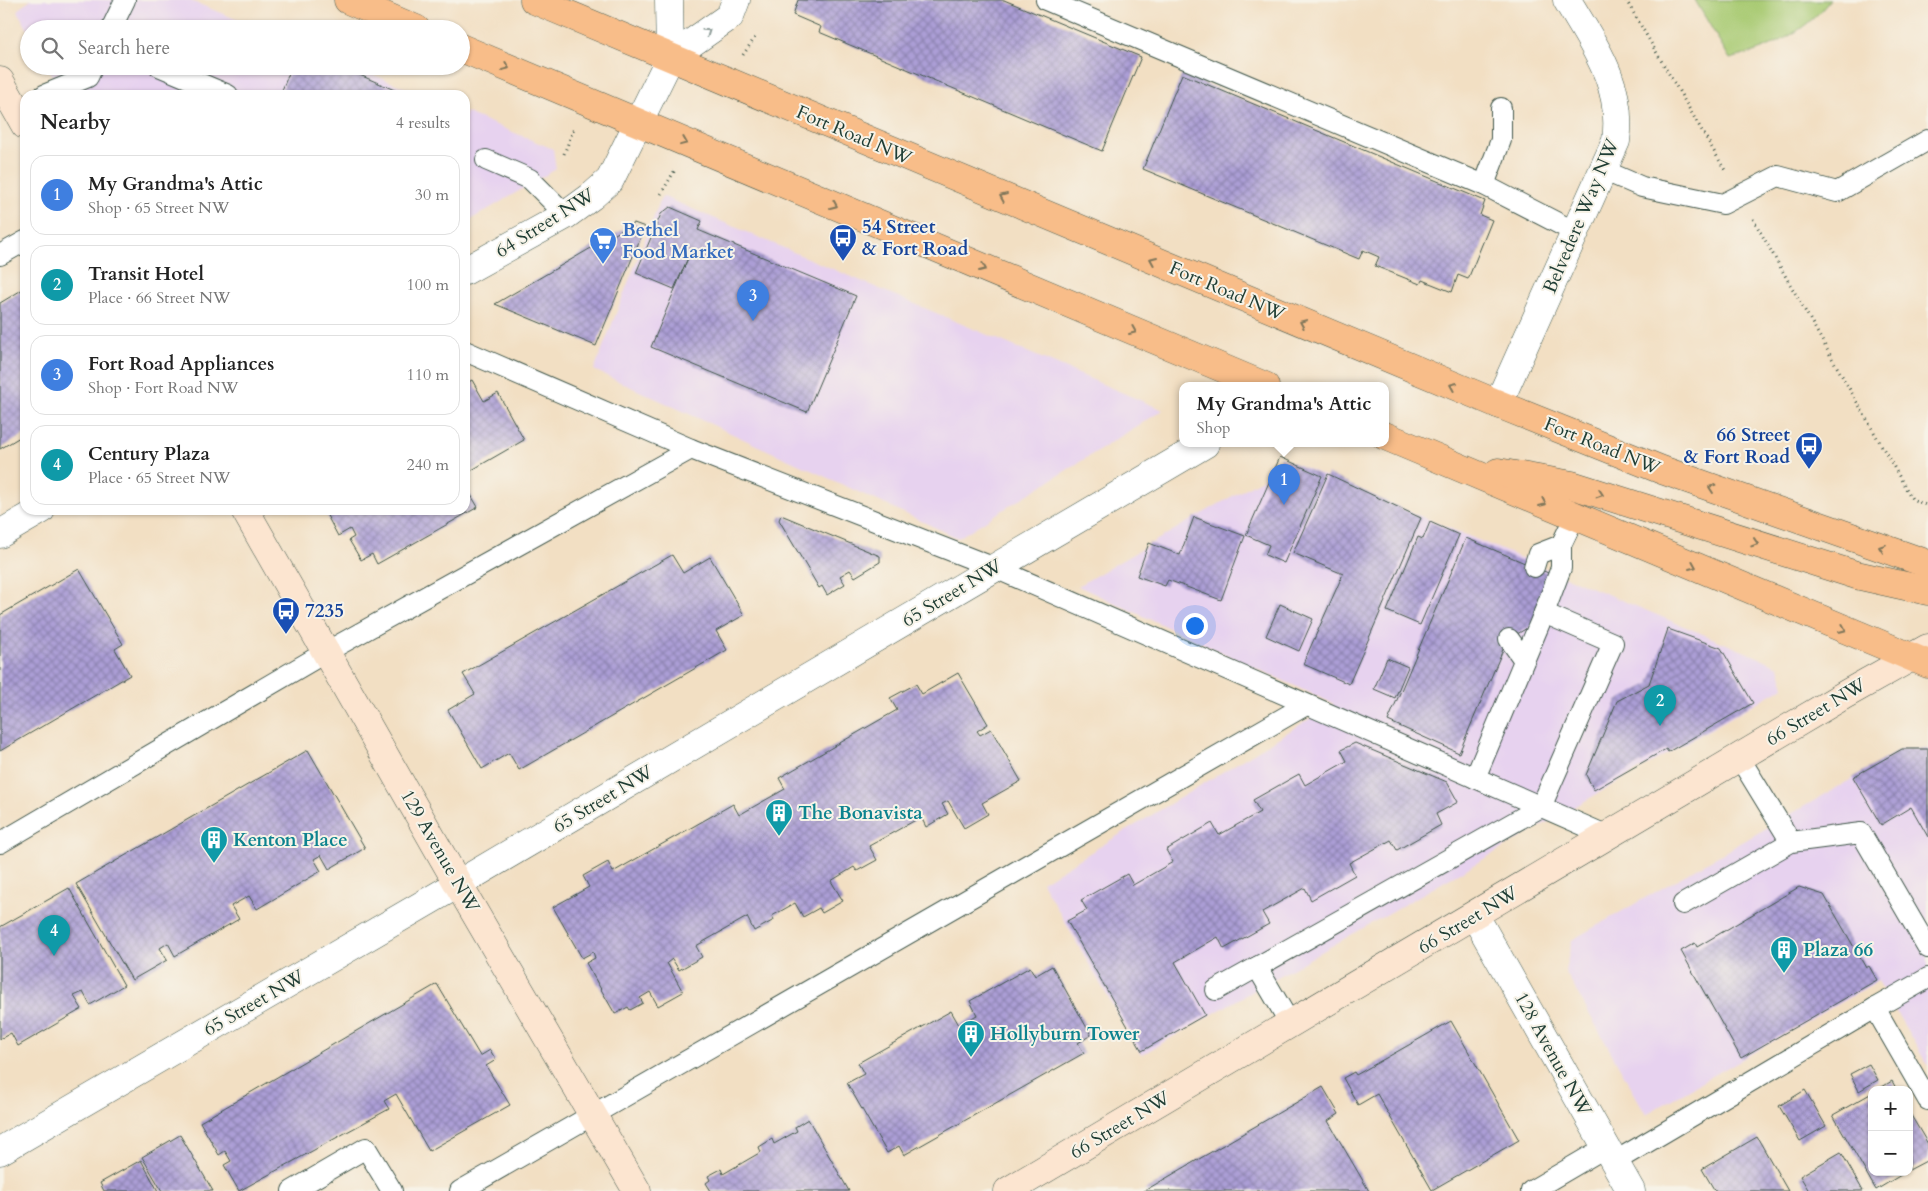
<!DOCTYPE html>
<html lang="en">
<head>
<meta charset="utf-8">
<style>
	body { margin:0; font-family:Cardo,serif; background:#f6f6f6; color:#222 }
	.controls { position:absolute; right:15px; bottom:15px; display:grid; overflow:hidden; border-radius:10px; box-shadow:0 1px 4px #0004 }
	.controls button { width:45px; height:45px; display:grid; place-items:center; padding:0; border:0; border-bottom:1px solid #e0e0e0; background:#fff; color:#222; font:25px sans-serif }
	.you { position:absolute; left:1194px; top:625px; width:18px; height:18px; margin:-12px; border:4px solid #fff; border-radius:50%; background:#1a73e8; box-shadow:0 0 0 8px #1a73e833 }
	.badge { display:grid; place-items:center; width:32px; height:32px; border-radius:50%; background:#1a73e8; color:#fff; font-size:16px; font-weight:700 }
	.pin { position:absolute; translate:-50% -41px; filter:drop-shadow(0 1px 2px #0008) }
	.pin::after { content:''; position:absolute; top:26px; width:18px; height:15px; background:inherit; clip-path:polygon(0 0,100% 0,50% 100%) }
	.popup { position:absolute; left:1179px; top:382px; width:210px; height:65px; box-sizing:border-box; display:grid; place-content:center; border-radius:10px; background:#fff; filter:drop-shadow(0 1px 4px #0005); font-size:16px; white-space:nowrap; color:#767676 }
	.popup b { font-size:19px; color:#222 }
	.popup::after { content:''; position:absolute; left:50%; top:100%; margin-left:-10px; border:10px solid transparent; border-top-color:#fff }
	.list { margin:0; padding:0; list-style:none }
	h2 { display:flex; justify-content:space-between; align-items:center; height:65px; margin:0; padding:0 20px; font-size:21px }
	h2 small { font-size:16px; font-weight:400; color:#767676 }
	.list li { display:grid; grid-template-columns:32px 1fr auto; gap:15px; align-items:center; box-sizing:border-box; height:80px; margin:0 10px 10px; padding:0 10px; border:1px solid #e0e0e0; border-radius:15px }
	.list b { display:block; font-size:19px; white-space:nowrap }
	.list p { margin:0; font-size:16px; white-space:nowrap; color:#767676 }
	.list em { font-size:16px; font-style:normal; color:#767676 }
	.icon { flex:none; width:28px; height:28px; fill:none; stroke:currentColor; stroke-width:2; stroke-linecap:round; stroke-linejoin:round }
	.map { position:relative; flex:none; width:1928px; height:1191px; overflow:hidden }
	.search { position:absolute; background:#fff; box-shadow:0 1px 4px #0004; left:20px; top:20px; width:450px; height:55px; display:flex; align-items:center; gap:12px; box-sizing:border-box; padding:0 18px; border-radius:28px; color:#767676; font-size:19px }
	.panel { position:absolute; background:#fff; box-shadow:0 1px 4px #0004; left:20px; top:90px; width:450px; height:425px; border-radius:15px }
	.map>svg:first-child { display:block }
	.built { fill:#e7d2ef }
	.green { fill:#a8ca72; stroke:#648453 }
	.building { fill:url(#building-cross-hatch) }
	.lines { fill:none; stroke-linecap:round; stroke-linejoin:round }
	.lane-casing { stroke:#3f5549; stroke-width:22 }
	.street-casing { stroke:#3f5549; stroke-width:29 }
	.secondary-casing { stroke:#3f5549; stroke-width:29 }
	.primary-casing { stroke:#3f5549; stroke-width:29 }
	.path { stroke:#3f5549; stroke-width:3; stroke-dasharray:1 4; stroke-linecap:butt }
	.lane { stroke:#fff; stroke-width:20 }
	.street { stroke:#fff; stroke-width:28 }
	.secondary { stroke:#fce5d0; stroke-width:28 }
	.primary { stroke:#f8bd89; stroke-width:28 }
	.oneway { stroke:#8f9e9a }
	.oneway2 { stroke:#81775a }
	.labels { text-anchor:middle; dominant-baseline:central; stroke-width:4; stroke-linejoin:round; paint-order:stroke }
	.street-label { font-size:19px; fill:#1f3d34; stroke:#f7f3e8 }
	.transit-label { font-size:19px; font-weight:bold; fill:#164399; stroke:#f7f3e8; text-anchor:start }
	.shop-label { font-size:19px; font-weight:bold; fill:#366cbe; stroke:#f7f3e8; text-anchor:start }
	.culture-label { font-size:19px; font-weight:bold; fill:#0d838f; stroke:#f7f3e8; text-anchor:start }
</style>
</head>
<body>
<div class="map">
<svg width="1928" height="1191" viewBox="0 0 1928 1191">
	<defs>
		<pattern id="building-cross-hatch" width="8" height="8" patternUnits="userSpaceOnUse" patternTransform="scale(1.25)"><rect width="8" height="8" fill="#ac9ed6"/><path d="M0 0l8 8M0 8l8-8" fill="none" stroke="#8b82ae"/></pattern>
	</defs>
	<rect width="100%" height="100%" fill="#f7f3e8"/>
	<filter id="ink" filterUnits="userSpaceOnUse"><feTurbulence type="fractalNoise" baseFrequency=".02" numOctaves="2"/><feDisplacementMap in="SourceGraphic" scale="10" xChannelSelector="R" yChannelSelector="G"/><feConvolveMatrix kernelMatrix="1 2 1 2 8 2 1 2 1" color-interpolation-filters="sRGB"/></filter>
	<filter id="wash" filterUnits="userSpaceOnUse"><feTurbulence type="fractalNoise" baseFrequency=".0096" numOctaves="4" result="noise"/><feDisplacementMap in="SourceGraphic" scale="20" xChannelSelector="R" yChannelSelector="G"/><feGaussianBlur stdDeviation="1.12" result="paint"/><feColorMatrix in="noise" values="0 0 0 0 0 0 0 0 0 0 0 0 0 0 0 0 0 1.4 0 .05"/><feComposite in="paint" operator="in"/></filter>
	<g filter="url(#wash)">
		<rect width="100%" height="100%" fill="#f2dfc3"/>
		<g class="built">
			<polygon points="31,0 189,0 260,29 29,29 29,32 17,10"/>
			<polygon points="47,66 352,66 422,95 63,95"/>
			<polygon points="465,112 553,149 556,169 465,223"/>
			<polygon points="662,196 1163,410 958,538 594,370"/>
			<polygon points="1291,462 1779,666 1784,687 1141,1055 1042,882 1334,704 1078,586"/>
			<polygon points="1928,751 1928,1066 1878,981 1646,1114 1565,971 1572,940 1897,753"/>
		</g>
		<path class="green" d="M1695,0H1830C1805,33 1769,49 1730,59Z"/>
		<g id="blocks">
			<g class="building">
				<polygon points="798,0 1004,0 1141,57 1102,151 819,32 821,27 793,15"/>
				<polygon points="292,66 339,66 406,95 280,95"/>
				<polygon points="1182,74 1485,201 1480,215 1492,220 1468,279 1458,275 1452,292 1422,280 1420,284 1375,266 1379,257 1363,250 1359,259 1143,169"/>
				<polygon points="670,207 702,221 698,230 856,296 807,412 651,347 688,258 674,289 636,273 661,214"/>
				<polygon points="634,223 645,227 596,346 495,304"/>
				<polygon points="25,288 25,434 0,449 0,303"/>
				<polygon points="472,380 484,401 498,393 524,440 465,474 465,384"/>
				<polygon points="1280,457 1322,476 1284,563 1265,555 1269,545 1246,535"/>
				<polygon points="1328,474 1421,518 1349,684 1303,664 1343,574 1293,553"/>
				<polygon points="465,485 478,507 377,564 372,554 361,560 349,540 354,537 350,529 338,536 324,510 465,510"/>
				<polygon points="781,515 880,556 880,562 855,577 850,570 840,576 845,584 827,595 822,586 819,588 779,520"/>
				<polygon points="1194,517 1245,536 1221,600 1168,580 1165,586 1137,576 1149,543 1180,555"/>
				<polygon points="1430,522 1459,535 1420,625 1387,611 1418,537 1423,539"/>
				<polygon points="1466,538 1553,575 1534,624 1507,640 1459,753 1388,721"/>
				<polygon points="672,555 683,573 710,557 744,615 716,631 727,650 519,770 509,753 482,769 448,710 475,694 463,674"/>
				<polygon points="79,569 123,644 115,649 130,675 0,751 0,615"/>
				<polygon points="1280,604 1313,619 1299,651 1266,636"/>
				<polygon points="1668,629 1721,648 1753,703 1668,752 1666,749 1594,790 1586,775 1617,701 1649,684"/>
				<polygon points="1387,658 1408,667 1395,698 1374,689"/>
				<polygon points="958,673 988,724 977,731 980,735 991,729 1021,781 982,803 988,814 964,828 948,801 942,804 948,814 926,827 921,817 869,846 877,860 857,871 854,867 831,881 843,901 822,913 819,908 803,917 795,903 772,916 774,920 754,931 747,917 696,946 702,957 679,970 672,959 667,963 683,992 658,1006 650,992 640,998 643,1003 630,1010 628,1007 615,1014 586,963 595,958 593,952 582,958 553,907 589,887 583,876 608,862 613,872 733,804 739,815 785,789 779,778 897,710 890,698 916,684 922,694"/>
				<polygon points="1355,743 1447,782 1458,802 1436,814 1441,825 1397,850 1391,840 1349,863 1355,875 1311,900 1305,888 1262,912 1269,924 1224,949 1218,937 1175,962 1205,1015 1142,1051 1067,921 1087,910 1081,900 1127,874 1133,885 1173,862 1166,850 1212,823 1219,835 1260,812 1253,800 1299,774 1305,785 1347,761 1341,750"/>
				<polygon points="1902,749 1928,749 1928,837 1911,807 1881,825 1853,777"/>
				<polygon points="308,750 365,848 329,869 321,855 314,859 321,871 257,909 249,896 231,906 239,919 175,956 168,943 160,948 167,960 132,980 76,884"/>
				<polygon points="1799,887 1824,895 1866,968 1869,966 1877,980 1741,1058 1681,951 1695,943 1697,947"/>
				<polygon points="69,888 124,985 90,1005 83,992 74,996 82,1009 18,1046 11,1033 0,1039 0,927"/>
				<polygon points="1052,966 1091,1035 1078,1043 1084,1053 904,1155 899,1146 887,1153 847,1083 864,1074 858,1063 951,1011 959,1025 977,1015 970,1001 1030,967 1035,976"/>
				<polygon points="437,984 480,1056 490,1050 496,1060 486,1066 510,1105 429,1151 396,1094 384,1101 389,1109 239,1191 224,1165 231,1161 225,1151 219,1155 200,1122"/>
				<polygon points="1451,1021 1519,1140 1432,1190 1377,1094 1358,1105 1343,1078 1354,1072 1356,1075"/>
				<polygon points="1869,1064 1878,1080 1859,1091 1850,1074"/>
				<polygon points="1892,1081 1897,1090 1877,1090"/>
				<polygon points="1323,1087 1339,1114 1328,1121 1369,1191 1144,1191"/>
				<polygon points="1805,1090 1826,1126 1800,1141 1779,1106"/>
				<polygon points="1872,1093 1872,1172 1906,1172 1876,1190 1833,1115"/>
				<polygon points="1909,1112 1928,1144 1928,1160 1909,1170"/>
				<polygon points="808,1119 849,1191 711,1191 706,1183 710,1180 708,1176 721,1169 723,1174 761,1152 759,1147 772,1139 774,1144 797,1131 795,1127"/>
				<polygon points="180,1135 213,1191 162,1191 142,1157"/>
				<polygon points="1757,1137 1788,1191 1715,1191 1702,1169"/>
				<polygon points="1841,1152 1863,1191 1809,1191 1800,1176"/>
				<polygon points="141,1160 158,1191 104,1191 100,1183"/>
			</g>
		</g>
	</g>
	<g filter="url(#ink)">
		<use href="#blocks" fill-opacity="0" stroke="#3f5549" stroke-width="1"/>
		<g class="lines">
			<defs>
				<g id="lane">
					<polyline points="1046,0 1484,185 1575,232"/>
					<polyline points="111,29 125,0"/>
					<polyline points="159,66 228,95"/>
					<polyline points="44,95 88,77 93,66"/>
					<polyline points="486,160 530,179 566,215"/>
					<polyline points="1603,170 1642,187 1723,204 1778,176 1837,192 1928,140"/>
					<polyline points="1484,185 1501,140 1501,108"/>
					<polyline points="0,255 25,241"/>
					<polyline points="465,351 691,449 995,568 1608,836"/>
					<polyline points="1534,567 1538,554 1561,545"/>
					<polyline points="1544,613 1561,568 1561,545 1575,516"/>
					<polyline points="1509,639 1524,660"/>
					<polyline points="1739,757 1791,842"/>
					<polyline points="0,843 326,652 691,449"/>
					<polyline points="1683,904 1791,842 1861,833 1928,948"/>
					<polyline points="1216,990 1257,967"/>
					<polyline points="1875,1008 1928,978"/>
					<polyline points="1291,1025 1257,967 1541,807 1613,643 1544,613 1475,778"/>
					<polyline points="1614,1162 1875,1008 1928,1100"/>
					<polyline points="292,1191 366,1148 392,1191"/>
					<polyline points="460,1191 1306,705"/>
					<polyline points="1531,1191 1606,1147"/>
				</g>
				<g id="street">
					<polyline points="670,58 730,16 736,0"/>
					<polyline points="465,271 566,215 592,196 610,180 670,58 669,0"/>
					<path d="M1498,404L1616,141C1624,85 1594,46 1567,0"/>
					<polyline points="0,534 41,510"/>
					<polyline points="1475,916 1631,1191"/>
					<polyline points="0,1151 458,884 1205,444"/>
				</g>
				<g id="secondary">
					<polyline points="0,81 25,125"/>
					<polyline points="245,510 458,884 637,1191"/>
					<polyline points="1008,1191 1846,694 1928,648"/>
				</g>
				<g id="primary">
					<polyline points="348,0 416,29"/>
					<polyline points="534,0 1498,404 1662,470 1928,564"/>
					<polyline points="461,48 1265,386"/>
					<polyline points="1385,436 1928,664"/>
					<polyline points="1498,472 1572,485 1856,575 1928,591"/>
				</g>
			</defs>
			<use href="#lane" class="lane-casing"/>
			<use href="#street" class="street-casing"/>
			<use href="#secondary" class="secondary-casing"/>
			<use href="#primary" class="primary-casing"/>
			<g class="path">
				<polyline points="1626,0 1726,172"/>
				<polyline points="743,55 756,36"/>
				<polyline points="564,154 574,128"/>
				<polyline points="661,194 675,170"/>
				<polyline points="1753,219 1912,499 1928,506"/>
			</g>
			<use href="#lane" class="lane"/>
			<use href="#street" class="street"/>
			<use href="#secondary" class="secondary"/>
			<use href="#primary" class="primary"/>
		</g>
		<defs><path id="oneway-chevron" d="M-2-3.5L2.5 0L-2 3.5" fill="none" stroke-width="1.6" stroke-linecap="round" stroke-linejoin="round" transform="scale(1.25)"/></defs>
		<use class="oneway" href="#oneway-chevron" transform="translate(707 32) rotate(-35)"/>
		<g class="oneway2">
			<use href="#oneway-chevron" transform="translate(506 67) rotate(23)"/>
			<use href="#oneway-chevron" transform="translate(684 142) rotate(22)"/>
			<use href="#oneway-chevron" transform="translate(1003 197) rotate(-157)"/>
			<use href="#oneway-chevron" transform="translate(834 205) rotate(23)"/>
			<use href="#oneway-chevron" transform="translate(1153 260) rotate(-157)"/>
			<use href="#oneway-chevron" transform="translate(983 268) rotate(23)"/>
			<use href="#oneway-chevron" transform="translate(1303 323) rotate(-157)"/>
			<use href="#oneway-chevron" transform="translate(1133 331) rotate(23)"/>
			<use href="#oneway-chevron" transform="translate(1453 386) rotate(-157)"/>
			<use href="#oneway-chevron" transform="translate(1712 488) rotate(-161)"/>
			<use href="#oneway-chevron" transform="translate(1600 494) rotate(18)"/>
			<use href="#oneway-chevron" transform="translate(1543 503) rotate(23)"/>
			<use href="#oneway-chevron" transform="translate(1755 543) rotate(18)"/>
			<use href="#oneway-chevron" transform="translate(1882 548) rotate(-161)"/>
			<use href="#oneway-chevron" transform="translate(1693 566) rotate(23)"/>
			<use href="#oneway-chevron" transform="translate(1843 629) rotate(23)"/>
		</g>
	</g>
	<defs>
		<symbol id="bus-pin" viewBox="-11 -11 22 30"><path d="M0 17L-7.5 6A9.5 9.5 0 1 1 7.5 6Z" fill="#1a4fb4" stroke="#f7f3e8"/><path d="M-5-6H5V4H4V6H2V4H-2V6H-4V4H-5ZM-3.5-4V0h7V-4ZM-3.5 1.2v1.5H-2V1.2ZM2 1.2v1.5H3.5V1.2Z" fill="#fff"/></symbol>
		<symbol id="supermarket-pin" viewBox="-11 -11 22 30"><path d="M0 17L-7.5 6A9.5 9.5 0 1 1 7.5 6Z" fill="#3f7fe0" stroke="#f7f3e8"/><path d="M-6-5.5h2.5l.6 2H6L4.5 2H-2.5L-4.4-4H-6ZM-1.5 3.2a1.3 1.3 0 1 0 .1 0ZM3 3.2a1.3 1.3 0 1 0 .1 0Z" fill="#fff"/></symbol>
		<symbol id="building-pin" viewBox="-11 -11 22 30"><path d="M0 17L-7.5 6A9.5 9.5 0 1 1 7.5 6Z" fill="#0f9aa8" stroke="#f7f3e8"/><path d="M-4-6H4V6H1V3H-1V6H-4ZM-2.5-4.3h1.7v1.8h-1.7ZM.8-4.3h1.7v1.8H.8ZM-2.5-1h1.7V.8h-1.7ZM.8-1h1.7V.8H.8Z" fill="#fff"/></symbol>
	</defs>
	<g fill-rule="evenodd">
		<use href="#bus-pin" x="827" y="222" width="32" height="43"/>
		<use href="#supermarket-pin" x="587" y="225" width="32" height="43"/>
		<use href="#bus-pin" x="1793" y="430" width="32" height="43"/>
		<use href="#bus-pin" x="270" y="595" width="32" height="43"/>
		<use href="#building-pin" x="763" y="797" width="32" height="43"/>
		<use href="#building-pin" x="198" y="824" width="32" height="43"/>
		<use href="#building-pin" x="1768" y="934" width="32" height="43"/>
		<use href="#building-pin" x="955" y="1018" width="32" height="43"/>
	</g>
	<g class="labels">
		<g class="street-label">
			<text transform="translate(854 135) rotate(23)">Fort Road NW</text>
			<text transform="translate(1581 216) rotate(-67)">Belvedere Way NW</text>
			<text transform="translate(545 223) rotate(-32)">64 Street NW</text>
			<text transform="translate(1227 291) rotate(23)">Fort Road NW</text>
			<text transform="translate(1602 446) rotate(22)">Fort Road NW</text>
			<text transform="translate(952 593) rotate(-31)">65 Street NW</text>
			<text transform="translate(1816 712) rotate(-31)">66 Street NW</text>
			<text transform="translate(603 799) rotate(-31)">65 Street NW</text>
			<text transform="translate(440 851) rotate(60)">129 Avenue NW</text>
			<text transform="translate(1468 920) rotate(-31)">66 Street NW</text>
			<text transform="translate(254 1003) rotate(-30)">65 Street NW</text>
			<text transform="translate(1553 1054) rotate(61)">128 Avenue NW</text>
			<text transform="translate(1120 1125) rotate(-31)">66 Street NW</text>
		</g>
		<g class="transit-label">
			<text x="862" y="227">54 Street<tspan x="862" dy="22">&amp; Fort Road</tspan></text>
			<text x="1790" y="435" text-anchor="end">66 Street<tspan x="1790" dy="22">&amp; Fort Road</tspan></text>
			<text x="305" y="611">7235</text>
		</g>
		<g class="shop-label">
			<text x="622" y="230">Bethel<tspan x="622" dy="22">Food Market</tspan></text>
		</g>
		<g class="culture-label">
			<text x="798" y="813">The Bonavista</text>
			<text x="233" y="840">Kenton Place</text>
			<text x="1803" y="950">Plaza 66</text>
			<text x="990" y="1034">Hollyburn Tower</text>
		</g>
	</g>
</svg>
<div class="controls">
<button>+</button>
<button>−</button>
</div>
<div class="you"></div>
<div class="pin badge" style="left:1284px;top:505px;background:#3f7fe0">1</div>
<div class="popup"><b>My Grandma's Attic</b>Shop</div>
<div class="pin badge" style="left:1660px;top:726px;background:#0f9aa8">2</div>
<div class="pin badge" style="left:753px;top:321px;background:#3f7fe0">3</div>
<div class="pin badge" style="left:54px;top:956px;background:#0f9aa8">4</div>
<div class="search"><svg class="icon" aria-label="search" viewBox="0 0 24 24"><circle cx="10" cy="10" r="6"/><path d="M15 15l6 6"/></svg>Search here</div>
<section class="panel">
<h2>Nearby<small>4 results</small></h2>
<ul class="list">
<li><span class="badge" style="background:#3f7fe0">1</span><div><b>My Grandma's Attic</b><p>Shop · 65 Street NW</p></div><em>30 m</em></li>
<li><span class="badge" style="background:#0f9aa8">2</span><div><b>Transit Hotel</b><p>Place · 66 Street NW</p></div><em>100 m</em></li>
<li><span class="badge" style="background:#3f7fe0">3</span><div><b>Fort Road Appliances</b><p>Shop · Fort Road NW</p></div><em>110 m</em></li>
<li><span class="badge" style="background:#0f9aa8">4</span><div><b>Century Plaza</b><p>Place · 65 Street NW</p></div><em>240 m</em></li>
</ul>
</section>
</div>
</body>
</html>
